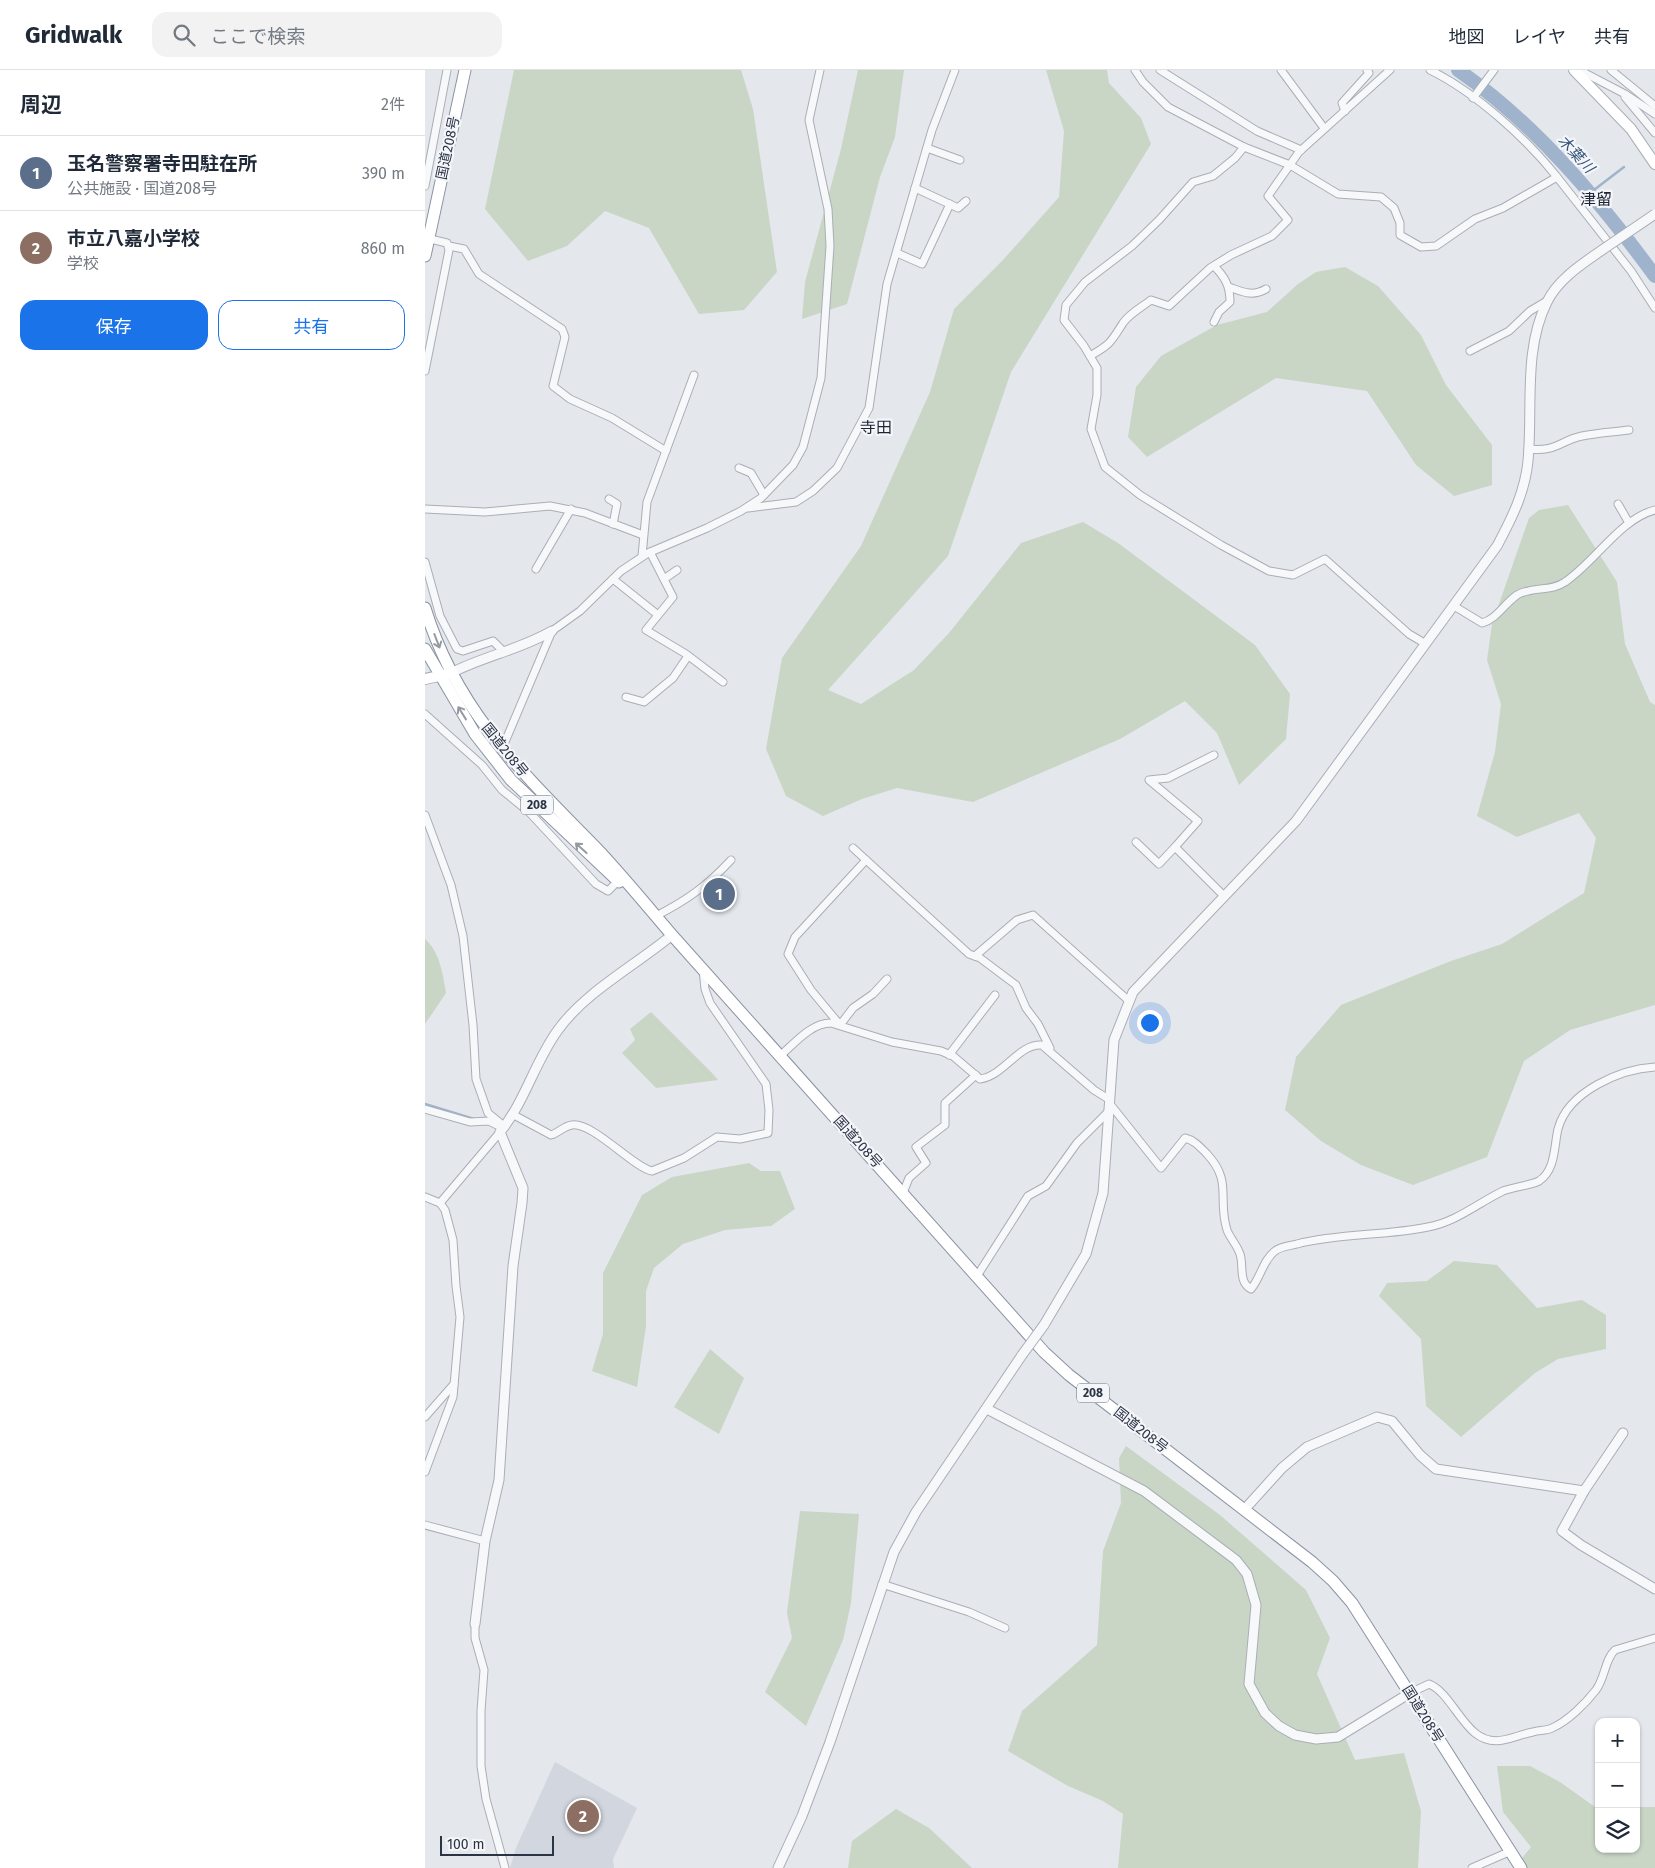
<!DOCTYPE html>
<html lang="ja">
<head>
<meta charset="utf-8">
<style>
	body { margin:0; font-family:"Fira Sans","Noto Sans JP",sans-serif; background:#f2f2f3; color:#1f2937 }
	.controls { position:absolute; right:15px; bottom:15px; display:grid; overflow:hidden; border-radius:10px; box-shadow:0 1px 4px #0004 }
	.controls button { width:45px; height:45px; display:grid; place-items:center; padding:0; border:0; border-bottom:1px solid #e0e1e3; background:#fff; color:#1f2937; font:25px sans-serif }
	.scale { position:absolute; left:15px; bottom:12px; width:114px; box-sizing:border-box; padding-left:5px; border:2px solid #2b3445; border-top:0; font-size:14px; line-height:18px; white-space:nowrap; color:#2b3445; -webkit-text-stroke:4px #f4f6f9; paint-order:stroke }
	.you { position:absolute; left:724px; top:952px; width:18px; height:18px; margin:-12px; border:4px solid #fff; border-radius:50%; background:#1a73e8; box-shadow:0 0 0 8px #1a73e833 }
	.badge { display:grid; place-items:center; width:32px; height:32px; border-radius:50%; background:#1a73e8; color:#fff; font-size:16px; font-weight:700 }
	.pin { position:absolute; translate:-50% -50%; border:2px solid #fff; box-shadow:0 1px 5px #0006 }
	.list { margin:0; padding:0; list-style:none }
	h2 { display:flex; justify-content:space-between; align-items:center; height:65px; margin:0; padding:0 20px; font-size:21px }
	h2 small { font-size:16px; font-weight:400; color:#747a83 }
	.list li { display:grid; grid-template-columns:32px 1fr auto; gap:15px; align-items:center; box-sizing:border-box; height:75px; padding:0 20px; border-top:1px solid #e0e1e3 }
	.list b { display:block; font-size:19px; white-space:nowrap }
	.list p { margin:0; font-size:16px; white-space:nowrap; color:#747a83 }
	.list em { font-size:16px; font-style:normal; color:#747a83 }
	.actions { display:flex; gap:10px; padding:15px 20px }
	.actions a { flex:1; padding:11px 0; border:1px solid #1a73e8; border-radius:15px; text-align:center; font-size:18px; color:#1a73e8 }
	.actions .main { background:#1a73e8; color:#fff }
	.icon { flex:none; width:28px; height:28px; fill:none; stroke:currentColor; stroke-width:2; stroke-linecap:round; stroke-linejoin:round }
	.map { position:relative; flex:none; width:1230px; height:1798px; overflow:hidden }
	header { display:flex; align-items:center; gap:30px; box-sizing:border-box; height:70px; padding:0 25px; background:#fff; border-bottom:1px solid #e0e1e3 }
	header strong { font-size:24px }
	nav { display:flex; gap:28px; margin-inline-start:auto; font-size:18px }
	.search { width:350px; height:45px; background:#f2f2f3; display:flex; align-items:center; gap:12px; box-sizing:border-box; padding:0 18px; border-radius:15px; color:#747a83; font-size:19px }
	main { display:flex }
	aside { flex:1; background:#fff }
	.map>svg:first-child { display:block }
	.built { fill:#d2d6de }
	.green { fill:#c9d6c5 }
	.lines { fill:none; stroke-linecap:round; stroke-linejoin:round }
	.stream { stroke:#9fb4cc; stroke-width:2.5 }
	.river { stroke:#9fb4cc; stroke-width:14 }
	.minor-casing { stroke:#a9aeb7; stroke-width:9 }
	.tertiary-casing { stroke:#a9aeb7; stroke-width:11 }
	.secondary-casing { stroke:#a9aeb7; stroke-width:12 }
	.trunk-casing { stroke:#8b94a3; stroke-width:13 }
	.minor { stroke:#f7f8fa; stroke-width:7 }
	.tertiary { stroke:#f7f8fa; stroke-width:9 }
	.secondary { stroke:#fff; stroke-width:10 }
	.trunk { stroke:#fff; stroke-width:11 }
	.tertiary-bridge-casing { stroke:#a9aeb7; stroke-width:11; stroke-linecap:butt }
	.tertiary-bridge { stroke:#f7f8fa; stroke-width:9 }
	.oneway { stroke:#959aa2 }
	.labels { text-anchor:middle; dominant-baseline:central; stroke-width:4.5; stroke-linejoin:round; paint-order:stroke }
	.shield { fill:#f4f6f9; stroke:#676e7b; stroke-width:1 }
	.shield-label { font-size:12px; font-weight:bold; fill:#2b3445 }
	.street-label { font-size:14px; fill:#2b3445; stroke:#f4f6f9 }
	.water-label { font-size:15px; font-style:italic; fill:#34527a; stroke:#f4f6f9 }
	.quarter-label { font-size:16px; fill:#1d2536; stroke:#f4f6f9 }
</style>
</head>
<body>
<header>
<strong>Gridwalk</strong>
<div class="search"><svg class="icon" aria-label="search" viewBox="0 0 24 24"><circle cx="10" cy="10" r="6"/><path d="M15 15l6 6"/></svg>ここで検索</div>
<nav><a>地図</a><a>レイヤ</a><a>共有</a></nav>
</header>
<main>
<aside>
<h2>周辺<small>2件</small></h2>
<ul class="list">
<li><span class="badge" style="background:#5c6f8a">1</span><div><b>玉名警察署寺田駐在所</b><p>公共施設 · 国道208号</p></div><em>390 m</em></li>
<li><span class="badge" style="background:#8d6e63">2</span><div><b>市立八嘉小学校</b><p>学校</p></div><em>860 m</em></li>
</ul>
<div class="actions"><a class="main">保存</a><a>共有</a></div>
</aside>
<div class="map">
<svg width="1230" height="1798" viewBox="0 0 1230 1798">
	<rect width="100%" height="100%" fill="#e4e7ec"/>
	<polygon class="built" points="130,1692 212,1738 188,1789 189,1798 85,1798 91,1778"/>
	<g class="green">
		<polygon points="89,0 316,0 328,39 352,202 319,240 274,244 224,158 180,141 142,176 103,191 60,139"/>
		<polygon points="433,0 479,0 470,67 455,107 422,234 377,249 380,212 416,79"/>
		<polygon points="621,0 682,0 684,13 716,48 726,74 586,302 523,486 403,620 436,634 489,600 524,563 596,473 658,452 693,473 830,575 865,624 861,669 814,715 792,663 760,631 695,669 548,732 472,718 437,729 398,746 361,726 341,679 357,588 436,476 505,322 529,239 578,190 634,127 639,61"/>
		<polygon points="920,197 953,216 996,265 1021,315 1067,375 1067,415 1029,426 991,395 942,321 851,308 722,387 703,367 711,317 736,286 792,255 842,242 873,214 891,202"/>
		<polygon points="1143,435 1192,512 1200,574 1225,632 1230,635 1230,935 1145,960 1099,991 1062,1087 988,1115 936,1095 896,1071 860,1040 871,987 916,935 1026,891 1077,874 1159,823 1171,768 1154,743 1092,767 1052,746 1070,682 1076,634 1062,590 1067,554 1104,448 1114,440"/>
		<path d="M0,869C15,882 18,905 21,923L0,954Z"/>
		<polygon points="226,942 287,1003 293,1010 231,1018 197,983 210,970 205,959"/>
		<polygon points="324,1093 336,1101 355,1101 370,1139 346,1156 300,1160 258,1174 229,1198 221,1221 221,1256 212,1317 167,1301 178,1264 178,1203 217,1125 247,1107"/>
		<polygon points="1029,1191 1072,1195 1112,1238 1157,1230 1181,1245 1181,1279 1133,1289 1110,1303 1036,1367 1001,1336 996,1269 954,1226 962,1213 1002,1211"/>
		<polygon points="285,1279 319,1308 294,1364 249,1337"/>
		<polygon points="701,1376 795,1445 881,1520 905,1568 892,1604 930,1690 979,1683 996,1741 993,1798 693,1798 698,1744 678,1731 643,1716 583,1681 597,1641 672,1575 678,1481 696,1433 694,1388"/>
		<polygon points="375,1441 434,1444 426,1533 418,1570 381,1656 340,1622 367,1568 362,1543"/>
		<polygon points="1072,1696 1105,1696 1135,1712 1170,1737 1174,1738 1174,1779 1211,1779 1211,1737 1230,1737 1230,1798 1089,1798 1106,1777 1078,1742"/>
		<polygon points="471,1739 504,1758 547,1798 423,1798 427,1771"/>
	</g>
	<g class="lines">
		<g class="stream">
			<polyline points="1165,123 1199,97"/>
			<polyline points="0,1034 49,1049"/>
		</g>
		<path class="river" d="M1033,0C1111,54 1174,130 1230,206"/>
		<defs>
			<g id="minor">
				<path d="M710,0L718,12L743,37L819,77L865,95L913,124L956,127L969,138L975,153V165L996,177L1011,176L1050,149L1078,138L1132,107C1101,68 1050,22 1005,0"/>
				<polyline points="735,0 832,61 876,80"/>
				<polyline points="856,0 899,58"/>
				<polyline points="1154,0 1200,24 1230,44"/>
				<polyline points="1186,0 1230,36"/>
				<polyline points="1200,27 1230,63"/>
				<polyline points="1048,28 1069,0"/>
				<polyline points="920,41 917,33 944,3 942,0"/>
				<polyline points="819,77 810,88 788,106 768,112 734,150 707,176 660,212 641,235 639,250 659,276 672,298 672,325 666,359 680,397 715,425 796,475 844,501 868,505 900,489 984,564 1001,574"/>
				<polyline points="502,78 535,90"/>
				<polyline points="1132,107 1206,201 1230,238"/>
				<polyline points="0,116 22,0"/>
				<polyline points="490,118 533,138 541,131"/>
				<polyline points="24,176 39,179 54,204 137,259 140,267 128,316 145,329 187,348 241,381"/>
				<polyline points="472,183 497,194 525,134"/>
				<path d="M789,196C800,207 805,216 805,232L794,242L789,252"/>
				<path d="M804,217C818,222 827,227 841,219"/>
				<polyline points="1045,281 1084,261 1105,241 1122,231"/>
				<path d="M665,286C686,274 686,272 698,253C705,243 717,237 726,230L744,236L785,198L806,185L847,166L863,150L843,126L874,82L965,0"/>
				<polyline points="0,301 24,180 22,173 1,168"/>
				<path d="M1103,379C1132,382 1134,371 1157,366C1172,363 1188,362 1204,360"/>
				<polyline points="314,398 326,403 339,425"/>
				<polyline points="184,429 192,434 188,454"/>
				<polyline points="1193,434 1204,453"/>
				<polyline points="323,438 371,432 388,421 412,398 444,338 462,214 507,60 530,0"/>
				<polyline points="0,439 60,442 125,436 160,443 218,465"/>
				<polyline points="225,482 248,527 221,560 261,584 298,612"/>
				<polyline points="217,486 222,432 269,305"/>
				<polyline points="0,492 15,546 32,579 38,581 68,571 79,582"/>
				<polyline points="111,499 146,439"/>
				<polyline points="188,509 233,545"/>
				<polyline points="239,509 252,500"/>
				<path d="M1029,536L1057,553C1072,549 1079,534 1092,525C1107,516 1126,522 1140,512C1171,491 1195,449 1230,440"/>
				<polyline points="201,627 219,632 248,608 263,586"/>
				<polyline points="0,644 57,695 77,720 104,742 171,814 183,821 193,811"/>
				<polyline points="77,679 127,561 155,541 196,501 223,483 282,458 316,441 336,428 368,395 378,377 396,308 405,176 403,139 384,50 395,0"/>
				<polyline points="789,685 743,708 724,710 773,751 750,777 799,826"/>
				<polyline points="0,745 26,815 38,866 48,955 51,1009 63,1043 80,1057"/>
				<polyline points="711,772 734,794 750,777"/>
				<polyline points="428,778 544,884 555,888 591,915 601,938 613,954 625,978"/>
				<polyline points="441,790 370,867 363,884 386,920 415,955 428,938 448,924 462,909"/>
				<path d="M231,846C262,830 282,816 306,790"/>
				<polyline points="550,886 592,850 608,845 704,931"/>
				<path d="M356,985C370,973 386,953 406,953L467,972L516,981L528,986L555,1009C579,1006 594,973 617,975L669,1020L685,1030"/>
				<polyline points="524,985 570,925"/>
				<path d="M685,1034L736,1098L760,1068C769,1070 775,1077 782,1084C808,1112 792,1128 802,1160C805,1168 812,1175 815,1184C819,1196 813,1212 826,1219C836,1207 838,1190 850,1181C856,1176 865,1176 872,1174C915,1163 960,1166 1003,1157C1031,1152 1053,1133 1078,1121C1088,1117 1107,1115 1114,1111C1131,1100 1129,1075 1133,1059C1143,1021 1196,999 1230,997"/>
				<polyline points="0,1039 45,1052 64,1051 74,1056"/>
				<path d="M87,1044L126,1065C133,1063 139,1056 147,1055C168,1052 209,1098 227,1101L259,1088L292,1067L315,1069L343,1063L344,1040L341,1014L285,933L280,919L278,900"/>
				<polyline points="478,1123 484,1108 501,1093 491,1077 520,1055 520,1033 551,1005"/>
				<polyline points="0,1127 15,1133 20,1140 28,1170 31,1216 35,1247 28,1327 0,1402"/>
				<polyline points="15,1133 76,1061"/>
				<polyline points="552,1206 603,1126 621,1116 652,1073 684,1041"/>
				<polyline points="0,1347 29,1314"/>
				<polyline points="0,1455 60,1471"/>
				<polyline points="457,1514 544,1542 580,1558"/>
				<polyline points="50,1554 50,1568 59,1600 56,1641 56,1696 61,1729 80,1798"/>
				<path d="M985,1623L1004,1614C1022,1621 1033,1649 1050,1663C1070,1679 1087,1666 1108,1662C1114,1660 1121,1661 1127,1658C1143,1651 1160,1634 1171,1620C1180,1608 1180,1589 1190,1580L1230,1568"/>
				<polyline points="1047,1798 1086,1781"/>
			</g>
			<g id="tertiary">
				<path d="M28,602C60,586 96,579 127,561"/>
				<path d="M619,1255L661,1184L678,1123L689,970L708,922L871,751L1072,476C1087,448 1100,422 1103,391C1108,339 1098,280 1122,232C1133,209 1157,194 1177,180"/>
				<polyline points="562,1339 719,1421 811,1490 822,1504 831,1535 824,1614 840,1643 854,1656 870,1665 891,1669 913,1667 985,1623"/>
				<polyline points="1198,1363 1159,1421 1137,1461 1156,1475 1230,1519"/>
				<polyline points="819,1440 857,1398 882,1377 952,1347 967,1351 995,1385 1011,1399 1159,1421"/>
				<path d="M50,1554L60,1471L74,1410L88,1196L97,1133L98,1118L75,1062C100,1032 110,991 133,960C160,922 211,895 247,865"/>
				<polyline points="353,1798 377,1746 405,1672 469,1482 491,1442 597,1285"/>
			</g>
			<g id="secondary">
				<polyline points="1149,0 1206,59 1230,94"/>
				<polyline points="0,609 23,604"/>
			</g>
			<g id="trunk">
				<polyline points="0,186 40,0"/>
				<path d="M0,538C32,643 101,706 175,782C200,809 223,837 247,865L619,1282L644,1305L887,1492L908,1511L927,1533L1096,1798"/>
				<polyline points="0,579 50,664 86,710 194,812"/>
			</g>
		</defs>
		<use href="#minor" class="minor-casing"/>
		<use href="#tertiary" class="tertiary-casing"/>
		<use href="#secondary" class="secondary-casing"/>
		<use href="#trunk" class="trunk-casing"/>
		<use href="#minor" class="minor"/>
		<use href="#tertiary" class="tertiary"/>
		<use href="#secondary" class="secondary"/>
		<use href="#trunk" class="trunk"/>
		<defs>
			<g id="tertiary-bridge">
				<polyline points="1177,180 1230,144"/>
				<polyline points="597,1285 619,1255"/>
			</g>
		</defs>
		<use href="#tertiary-bridge" class="tertiary-bridge-casing"/>
		<use href="#tertiary-bridge" class="tertiary-bridge"/>
	</g>
	<defs><path id="oneway-shaft" d="M-6 0H5M1.5-3L5.5 0L1.5 3" fill="none" stroke-width="1.6" stroke-linecap="round" stroke-linejoin="round" transform="scale(1.25)"/></defs>
	<g class="oneway">
		<use href="#oneway-shaft" transform="translate(12 571) rotate(69)"/>
		<use href="#oneway-shaft" transform="translate(37 643) rotate(-122)"/>
		<use href="#oneway-shaft" transform="translate(156 778) rotate(-138)"/>
	</g>
	<g class="labels">
		<g class="shield">
			<rect x="96" y="725.5" width="32" height="19" rx="4"/>
			<rect x="652" y="1313.5" width="32" height="19" rx="4"/>
		</g>
		<g class="shield-label">
			<text x="112" y="735">208</text>
			<text x="668" y="1323">208</text>
		</g>
		<g class="street-label">
			<text transform="translate(23 78) rotate(-78)">国道208号</text>
			<text transform="translate(80 680) rotate(51)">国道208号</text>
			<text transform="translate(433 1072) rotate(48)">国道208号</text>
			<text transform="translate(716 1360) rotate(38)">国道208号</text>
			<text transform="translate(998 1644) rotate(58)">国道208号</text>
		</g>
		<g class="water-label">
			<text transform="translate(1151 84) rotate(47)">木葉川</text>
		</g>
		<g class="quarter-label">
			<text x="1171" y="129">津留</text>
			<text x="451" y="357">寺田</text>
		</g>
	</g>
</svg>
<div class="controls">
<button>+</button>
<button>−</button>
<button><svg class="icon" aria-label="layers" viewBox="0 0 24 24"><path d="M12 4l9 5-9 5-9-5zM3 14l9 5 9-5"/></svg></button>
</div>
<div class="scale">100 m</div>
<div class="you"></div>
<div class="pin badge" style="left:294px;top:824px;background:#5c6f8a">1</div>
<div class="pin badge" style="left:158px;top:1746px;background:#8d6e63">2</div>
</div>
</main>
</body>
</html>
